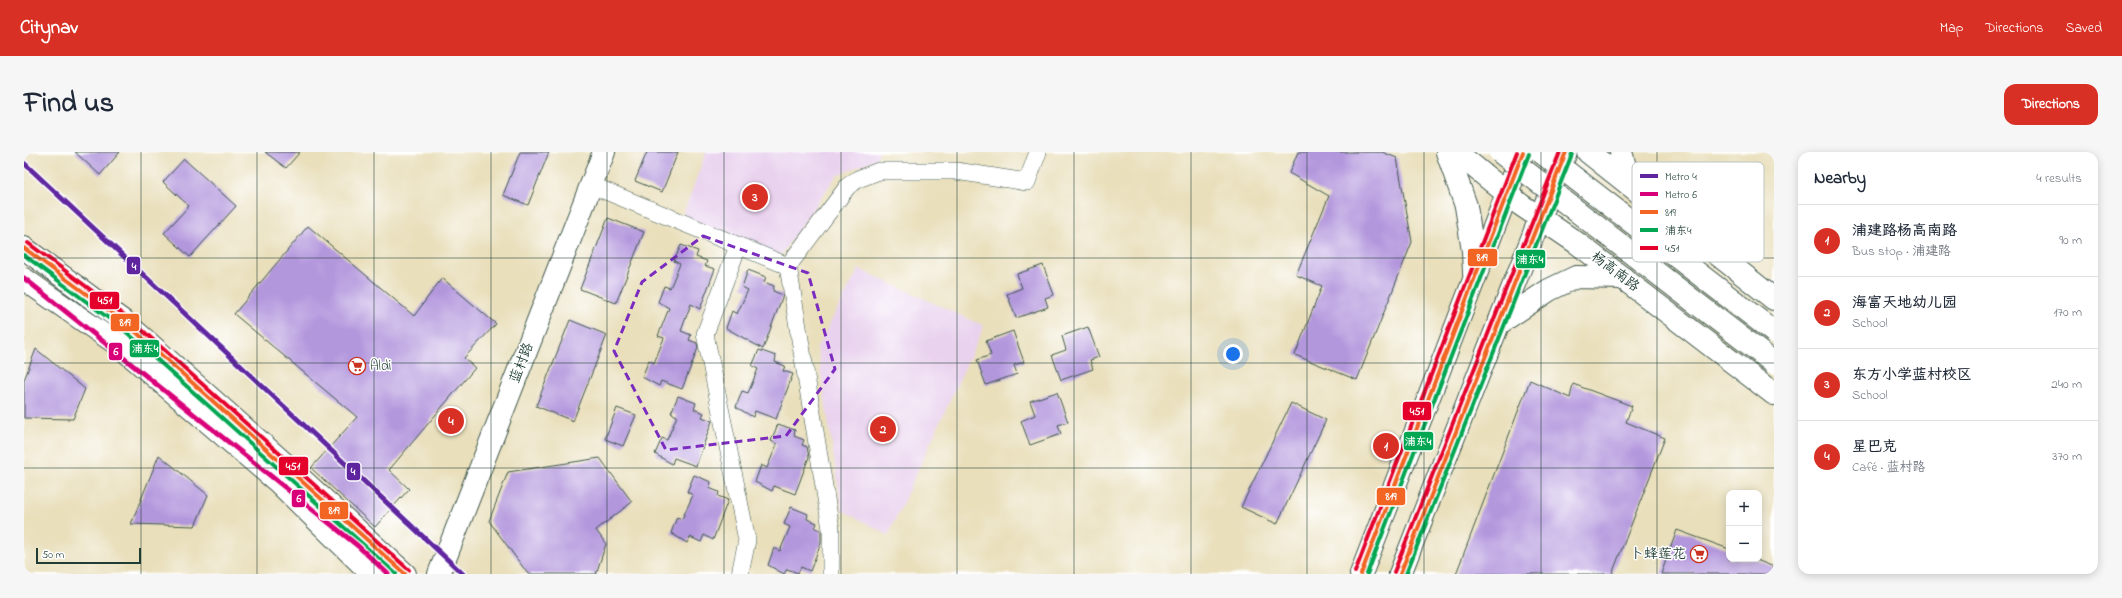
<!DOCTYPE html>
<html lang="en">
<head>
<meta charset="utf-8">
<style>
	body { margin:0; font-family:"Indie Flower","LXGW WenKai TC",sans-serif; background:#f6f6f7; color:#1f2937 }
	.controls { position:absolute; right:12px; bottom:12px; display:grid; overflow:hidden; border-radius:8px; box-shadow:0 2px 10px #0003 }
	.controls button { width:36px; height:36px; display:grid; place-items:center; padding:0; border:0; border-bottom:1px solid #e0e1e3; background:#fff; color:#1f2937; font:20px sans-serif }
	.scale { position:absolute; left:12px; bottom:10px; width:105px; box-sizing:border-box; padding-left:4px; border:2px solid #1f3d34; border-top:0; font-size:11px; line-height:14px; white-space:nowrap; color:#1f3d34; -webkit-text-stroke:3px #fff; paint-order:stroke }
	.you { position:absolute; left:1209px; top:202px; width:14px; height:14px; margin:-10px; border:3px solid #fff; border-radius:50%; background:#1a73e8; box-shadow:0 0 0 6px #1a73e833 }
	.badge { display:grid; place-items:center; width:26px; height:26px; border-radius:50%; background:#d93025; color:#fff; font-size:13px; font-weight:700 }
	.pin { position:absolute; translate:-50% -50%; border:2px solid #fff; box-shadow:0 1px 4px #0006 }
	.list { margin:0; padding:0; list-style:none }
	h2 { display:flex; justify-content:space-between; align-items:center; height:52px; margin:0; padding:0 16px; font-size:17px }
	h2 small { font-size:13px; font-weight:400; color:#747a83 }
	.list li { display:grid; grid-template-columns:26px 1fr auto; gap:12px; align-items:center; box-sizing:border-box; height:72px; padding:0 16px; border-top:1px solid #e0e1e3 }
	.list b { display:block; font-size:15px; white-space:nowrap }
	.list p { margin:0; font-size:13px; white-space:nowrap; color:#747a83 }
	.list em { font-size:13px; font-style:normal; color:#747a83 }
	.map { position:relative; flex:none; width:1750px; height:422px; overflow:hidden; border-radius:12px }
	header { display:flex; align-items:center; gap:24px; box-sizing:border-box; height:56px; padding:0 20px; background:#d93025; color:#fff }
	header strong { font-size:19px }
	nav { display:flex; gap:22px; margin-inline-start:auto; font-size:14px }
	.intro { display:flex; align-items:center; justify-content:space-between; box-sizing:border-box; height:96px; padding:0 24px }
	h1 { margin:0; font-size:28px }
	.button { padding:10px 18px; border-radius:12px; background:#d93025; color:#fff; font-size:14px; font-weight:700 }
	main { display:flex; gap:24px; padding:0 24px }
	aside { flex:1; background:#fff; border-radius:12px; box-shadow:0 2px 10px #0003 }
	.map>svg:first-child { display:block }
	.built { fill:#e9d2ee }
	.building { fill:#b397dd }
	.lines { fill:none; stroke-linecap:round; stroke-linejoin:round }
	.street-casing { stroke:#3d5548; stroke-width:18 }
	.secondary-casing { stroke:#3d5548; stroke-width:24 }
	.primary-casing { stroke:#3d5548; stroke-width:24 }
	.street { stroke:#fff; stroke-width:17 }
	.secondary { stroke:#fff; stroke-width:22 }
	.primary { stroke:#fff; stroke-width:22 }
	.highway-bridge-casing { stroke:#3d5548; stroke-width:24; stroke-linecap:butt }
	.highway-bridge { stroke:#fff; stroke-width:22 }
	.bus-1-casing { stroke:#fff; stroke-width:7 }
	.bus-2-casing { stroke:#fff; stroke-width:7 }
	.bus-3-casing { stroke:#fff; stroke-width:7 }
	.bus-1 { stroke:#f26522; stroke-width:4 }
	.bus-2 { stroke:#00a651; stroke-width:4 }
	.bus-3 { stroke:#e4002b; stroke-width:4 }
	.metro-1-casing { stroke:#fff; stroke-width:8 }
	.metro-2-casing { stroke:#fff; stroke-width:8 }
	.metro-1 { stroke:#5f259f; stroke-width:5 }
	.metro-2 { stroke:#d9017a; stroke-width:5 }
	.marked { fill:none; stroke:#7b2cbf; stroke-width:3; stroke-dasharray:8 5; stroke-linejoin:round }
	.grid { fill:none; stroke:#1f3d34; stroke-width:1; stroke-opacity:0.55 }
	.labels { text-anchor:middle; dominant-baseline:central; stroke-width:3; stroke-linejoin:round; paint-order:stroke }
	.street-label { font-size:14px; fill:#1f3d34; stroke:#fff }
	.poi-label { font-size:14px; fill:#1f3d34; stroke:#fff; text-anchor:start }
	.key { fill:#fff; stroke:#bcc5c2; stroke-width:1 }
	.key-label { font-size:11px; fill:#1f3d34 }
	.line-badge { stroke:#fff; stroke-width:1.5 }
	.badge-label { font-size:11px; text-anchor:middle; font-weight:bold; fill:#fff }
</style>
</head>
<body>
<header>
<strong>Citynav</strong>
<nav><a>Map</a><a>Directions</a><a>Saved</a></nav>
</header>
<div class="intro"><h1>Find us</h1><a class="button">Directions</a></div>
<main>
<div class="map">
<svg width="1750" height="422" viewBox="0 0 1750 422">
	<rect width="100%" height="100%" fill="#fff"/>
	<filter id="ink" filterUnits="userSpaceOnUse"><feTurbulence type="fractalNoise" baseFrequency=".025" numOctaves="2"/><feDisplacementMap in="SourceGraphic" scale="8" xChannelSelector="R" yChannelSelector="G"/><feConvolveMatrix kernelMatrix="1 2 1 2 8 2 1 2 1" color-interpolation-filters="sRGB"/></filter>
	<filter id="wash" filterUnits="userSpaceOnUse"><feTurbulence type="fractalNoise" baseFrequency=".012" numOctaves="4" result="noise"/><feDisplacementMap in="SourceGraphic" scale="16" xChannelSelector="R" yChannelSelector="G"/><feGaussianBlur stdDeviation="0.9" result="paint"/><feColorMatrix in="noise" values="0 0 0 0 0 0 0 0 0 0 0 0 0 0 0 0 0 1.4 0 .05"/><feComposite in="paint" operator="in"/></filter>
	<g filter="url(#wash)">
		<rect width="100%" height="100%" fill="#e9dfbb"/>
		<g class="built">
			<polygon points="682,0 855,0 852,7 813,23 751,111 657,68"/>
			<polygon points="835,117 960,174 864,383 818,358 793,195"/>
		</g>
		<g id="blocks">
			<g class="building">
				<polygon points="51,0 96,0 76,23"/>
				<polygon points="241,0 276,0 262,16"/>
				<polygon points="496,0 525,0 504,53 479,43"/>
				<polygon points="623,0 654,0 638,40 611,29"/>
				<polygon points="1274,0 1358,0 1373,6 1388,90 1333,228 1271,203 1298,134 1272,123 1305,44 1265,21"/>
				<polygon points="160,7 212,54 166,105 140,81 165,54 139,30"/>
				<polygon points="584,66 620,80 592,151 556,137"/>
				<polygon points="284,74 390,164 418,126 472,172 440,206 451,216 365,318 385,337 351,375 287,316 333,265 210,162"/>
				<polygon points="657,93 674,99 672,105 683,109 681,114 691,117 676,157 667,152 657,179 667,183 665,188 673,191 674,196 658,237 637,229 635,234 618,225 625,208 630,211 640,186 634,184 645,156 634,150 640,134 646,136 656,112 650,109"/>
				<polygon points="1019,113 1030,143 1021,146 1024,155 992,166 983,142 998,136 993,122"/>
				<polygon points="724,118 742,125 740,130 750,134 749,139 759,143 739,197 702,176 708,159 713,162 724,138 718,135"/>
				<polygon points="546,168 583,183 549,269 512,254"/>
				<polygon points="1064,175 1075,205 1066,208 1069,217 1037,228 1028,203 1042,198 1038,184"/>
				<polygon points="989,179 1000,210 990,213 993,222 962,233 953,208 967,203 962,189"/>
				<polygon points="12,197 61,237 49,267 0,266 0,228"/>
				<polygon points="735,198 752,204 751,210 761,214 759,219 769,222 752,267 731,259 729,265 712,255 718,239 724,241 734,217 728,214"/>
				<polygon points="1506,228 1546,246 1549,232 1608,254 1602,270 1641,286 1588,422 1432,422"/>
				<polygon points="1033,240 1044,270 1034,273 1037,282 1006,293 997,269 1011,263 1006,249"/>
				<polygon points="654,244 672,251 670,257 680,261 678,265 688,269 672,314 650,306 648,312 631,302 638,286 643,288 653,264 647,261"/>
				<polygon points="1267,251 1302,268 1253,372 1217,355"/>
				<polygon points="593,256 612,263 599,294 581,287"/>
				<polygon points="754,272 771,278 770,284 780,288 778,293 783,295 785,305 771,342 750,334 748,339 731,330 737,313 743,316 753,292 747,289"/>
				<polygon points="135,303 184,343 171,374 107,372"/>
				<polygon points="576,306 608,350 572,378 582,392 572,422 504,422 465,369 484,320"/>
				<polygon points="670,323 687,330 685,336 695,340 694,344 704,348 689,388 680,383 677,390 666,385 663,391 647,381 653,365 658,367 669,343 663,340"/>
				<polygon points="767,355 784,362 783,367 793,371 791,376 797,378 797,391 786,419 777,415 774,421 763,417 760,422 744,413 750,396 756,399 766,375 760,372"/>
				<polygon points="1653,378 1705,397 1705,407 1730,407 1750,415 1750,422 1637,422"/>
			</g>
		</g>
	</g>
	<g filter="url(#ink)">
		<use href="#blocks" fill-opacity="0" stroke="#3d5548" stroke-width="1"/>
		<g class="lines">
			<defs>
				<g id="street">
					<polyline points="567,33 764,114"/>
					<polyline points="714,94 681,182 723,388 716,422"/>
					<polyline points="807,422 807,377 764,114 824,34 834,27 855,19 932,19 1003,30 1014,0"/>
				</g>
				<g id="secondary">
					<polyline points="0,96 103,172 263,314 381,422"/>
					<polyline points="0,127 93,192 254,330 348,422"/>
					<polyline points="415,422 580,0"/>
				</g>
				<g id="primary">
					<polyline points="1423,0 1442,54 1449,99 1450,121"/>
					<polyline points="1432,0 1497,53 1553,91 1750,242"/>
					<polyline points="1564,0 1750,147"/>
					<polyline points="1597,0 1606,33"/>
					<polyline points="1474,172 1525,138 1552,125 1599,126"/>
					<polyline points="1337,422 1499,0"/>
					<polyline points="1376,422 1542,0"/>
				</g>
			</defs>
			<use href="#street" class="street-casing"/>
			<use href="#secondary" class="secondary-casing"/>
			<use href="#primary" class="primary-casing"/>
			<use href="#street" class="street"/>
			<use href="#secondary" class="secondary"/>
			<use href="#primary" class="primary"/>
			<defs>
				<g id="highway-bridge">
					<polyline points="1476,0 1750,211"/>
					<polyline points="1517,0 1750,180"/>
				</g>
			</defs>
			<use href="#highway-bridge" class="highway-bridge-casing"/>
			<use href="#highway-bridge" class="highway-bridge"/>
			<defs>
				<g id="bus-1">
					<polyline points="0,96 103,172 381,422"/>
					<polyline points="1337,422 1499,0"/>
					<polyline points="1376,422 1542,0"/>
				</g>
				<g id="bus-2">
					<polyline points="0,103 99,177 372,422"/>
					<polyline points="1343,422 1505,2"/>
					<polyline points="1382,422 1548,2"/>
				</g>
				<g id="bus-3">
					<polyline points="4,91 107,168 385,418"/>
					<polyline points="1331,420 1493,0"/>
					<polyline points="1370,420 1536,0"/>
				</g>
			</defs>
			<use href="#bus-1" class="bus-1-casing"/>
			<use href="#bus-2" class="bus-2-casing"/>
			<use href="#bus-3" class="bus-3-casing"/>
			<use href="#bus-1" class="bus-1"/>
			<use href="#bus-2" class="bus-2"/>
			<use href="#bus-3" class="bus-3"/>
			<defs>
				<polyline id="metro-1" points="0,11 439,422"/>
				<polyline id="metro-2" points="0,126 334,394 364,422"/>
			</defs>
			<use href="#metro-1" class="metro-1-casing"/>
			<use href="#metro-2" class="metro-2-casing"/>
			<use href="#metro-1" class="metro-1"/>
			<use href="#metro-2" class="metro-2"/>
		</g>
	</g>
	<path class="marked" d="M679,84L784,121L811,217L762,284L642,298L590,199L618,130Z"/>
	<path class="grid" d="M117,0V422M233,0V422M350,0V422M467,0V422M583,0V422M700,0V422M817,0V422M933,0V422M1050,0V422M1167,0V422M1283,0V422M1400,0V422M1517,0V422M1633,0V422M0,106H1750M0,211H1750M0,316H1750"/>
	<defs>
		<symbol id="supermarket-ring" viewBox="-11 -11 22 22"><circle r="9.5" fill="#fff" stroke="#c8321e" stroke-width="1.5"/><path d="M-6-5.5h2.5l.6 2H6L4.5 2H-2.5L-4.4-4H-6ZM-1.5 3.2a1.3 1.3 0 1 0 .1 0ZM3 3.2a1.3 1.3 0 1 0 .1 0Z" fill="#c8321e"/></symbol>
	</defs>
	<g fill-rule="evenodd">
		<use href="#supermarket-ring" x="323" y="204" width="20" height="20"/>
		<use href="#supermarket-ring" x="1665" y="392" width="20" height="20"/>
	</g>
	<g class="labels">
		<g class="street-label">
			<text transform="translate(1591 120) rotate(37)">杨高南路</text>
			<text transform="translate(498 211) rotate(-69)">蓝村路</text>
		</g>
		<g class="poi-label">
			<text x="346" y="214">Aldi</text>
			<text x="1662" y="402" text-anchor="end">卜蜂莲花</text>
		</g>
	</g>
	<rect x="1608" y="10" width="132" height="100" rx="6" class="key"/>
	<rect x="1616" y="22" width="18" height="4" fill="#5f259f"/>
	<rect x="1616" y="40" width="18" height="4" fill="#d9017a"/>
	<rect x="1616" y="58" width="18" height="4" fill="#f26522"/>
	<rect x="1616" y="76" width="18" height="4" fill="#00a651"/>
	<rect x="1616" y="94" width="18" height="4" fill="#e4002b"/>
	<g class="key-label">
		<text x="1641" y="28">Metro 4</text>
		<text x="1641" y="46">Metro 6</text>
		<text x="1641" y="64">819</text>
		<text x="1641" y="82">浦东4</text>
		<text x="1641" y="100">451</text>
	</g>
	<g class="line-badge">
		<rect x="1443" y="96" width="31" height="19" rx="4" fill="#f26522"/>
		<rect x="1491" y="97" width="31" height="20" rx="4" fill="#00a651"/>
		<rect x="102" y="104" width="15" height="19" rx="4" fill="#5f259f"/>
		<rect x="65" y="139" width="31" height="19" rx="4" fill="#e4002b"/>
		<rect x="86" y="161" width="30" height="19" rx="4" fill="#f26522"/>
		<rect x="105" y="187" width="31" height="19" rx="4" fill="#00a651"/>
		<rect x="84" y="190" width="15" height="19" rx="4" fill="#d9017a"/>
		<rect x="1378" y="249" width="30" height="20" rx="4" fill="#e4002b"/>
		<rect x="1379" y="279" width="31" height="20" rx="4" fill="#00a651"/>
		<rect x="254" y="304" width="31" height="20" rx="4" fill="#e4002b"/>
		<rect x="322" y="310" width="15" height="19" rx="4" fill="#5f259f"/>
		<rect x="1352" y="335" width="30" height="19" rx="4" fill="#f26522"/>
		<rect x="267" y="337" width="15" height="19" rx="4" fill="#d9017a"/>
		<rect x="295" y="349" width="30" height="19" rx="4" fill="#f26522"/>
	</g>
	<g class="badge-label">
		<text x="1458" y="109">819</text>
		<text x="1506" y="111">浦东4</text>
		<text x="110" y="118">4</text>
		<text x="81" y="152">451</text>
		<text x="101" y="174">819</text>
		<text x="121" y="200">浦东4</text>
		<text x="92" y="203">6</text>
		<text x="1393" y="263">451</text>
		<text x="1394" y="293">浦东4</text>
		<text x="269" y="318">451</text>
		<text x="329" y="323">4</text>
		<text x="1367" y="348">819</text>
		<text x="275" y="350">6</text>
		<text x="310" y="362">819</text>
	</g>
</svg>
<div class="controls">
<button>+</button>
<button>−</button>
</div>
<div class="scale">50 m</div>
<div class="you"></div>
<div class="pin badge" style="left:1362px;top:294px">1</div>
<div class="pin badge" style="left:859px;top:277px">2</div>
<div class="pin badge" style="left:731px;top:45px">3</div>
<div class="pin badge" style="left:427px;top:269px">4</div>
</div>
<aside>
<h2>Nearby<small>4 results</small></h2>
<ul class="list">
<li><span class="badge">1</span><div><b>浦建路杨高南路</b><p>Bus stop · 浦建路</p></div><em>90 m</em></li>
<li><span class="badge">2</span><div><b>海富天地幼儿园</b><p>School</p></div><em>170 m</em></li>
<li><span class="badge">3</span><div><b>东方小学蓝村校区</b><p>School</p></div><em>240 m</em></li>
<li><span class="badge">4</span><div><b>星巴克</b><p>Café · 蓝村路</p></div><em>370 m</em></li>
</ul>
</aside>
</main>
</body>
</html>
